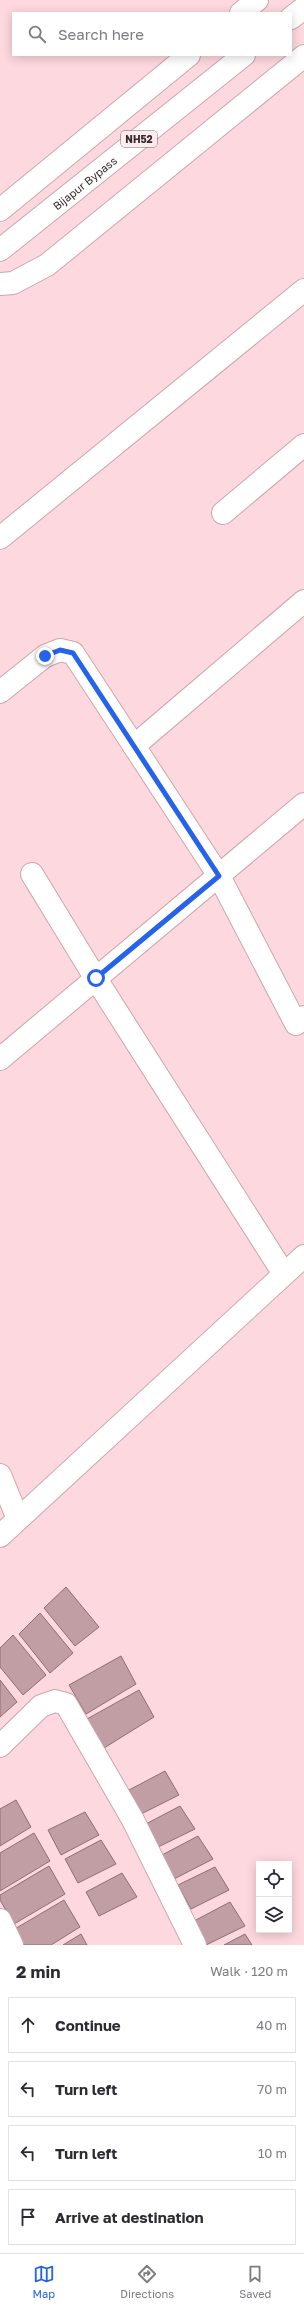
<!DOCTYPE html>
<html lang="en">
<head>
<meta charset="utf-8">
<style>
	body { margin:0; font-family:"Golos Text",sans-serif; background:#f2f2f3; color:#2b2b33 }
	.controls { position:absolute; right:12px; bottom:12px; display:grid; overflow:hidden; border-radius:0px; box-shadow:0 2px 10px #0003 }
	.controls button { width:36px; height:36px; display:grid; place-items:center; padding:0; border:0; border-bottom:1px solid #e1e1e2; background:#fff; color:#2b2b33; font:20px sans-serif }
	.stop { position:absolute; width:12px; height:12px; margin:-9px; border:3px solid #2563eb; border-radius:50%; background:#fff }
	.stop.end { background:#2563eb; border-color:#fff; box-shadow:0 1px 4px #0008 }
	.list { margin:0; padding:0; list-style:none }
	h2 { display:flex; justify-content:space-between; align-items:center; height:52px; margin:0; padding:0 16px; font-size:17px }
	h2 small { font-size:13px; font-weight:400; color:#7c7c81 }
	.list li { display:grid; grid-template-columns:26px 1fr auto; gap:12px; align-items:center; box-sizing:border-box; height:56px; margin:0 8px 8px; padding:0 8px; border:1px solid #e1e1e2; border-radius:0px }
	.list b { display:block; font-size:15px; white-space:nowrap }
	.list em { font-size:13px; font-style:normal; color:#7c7c81 }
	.icon { flex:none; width:22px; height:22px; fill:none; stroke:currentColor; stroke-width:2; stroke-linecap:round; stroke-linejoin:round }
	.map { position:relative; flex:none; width:304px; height:1945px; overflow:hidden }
	.search { position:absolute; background:#fff; box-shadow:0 2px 10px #0003; left:12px; right:12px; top:12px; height:44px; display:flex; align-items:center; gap:10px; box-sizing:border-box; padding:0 14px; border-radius:0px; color:#7c7c81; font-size:15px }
	.sheet { height:308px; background:#fff }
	nav { display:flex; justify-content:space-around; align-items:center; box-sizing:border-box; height:56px; border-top:1px solid #e1e1e2; background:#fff; font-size:11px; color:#7c7c81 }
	nav a { display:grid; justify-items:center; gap:2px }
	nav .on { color:#2563eb }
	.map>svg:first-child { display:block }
	.building { fill:#c19da4; stroke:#906e75 }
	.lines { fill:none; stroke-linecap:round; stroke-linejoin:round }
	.minor-casing { stroke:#cba6ad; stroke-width:24 }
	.primary-casing { stroke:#cba6ad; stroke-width:24 }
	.trunk-casing { stroke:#cba6ad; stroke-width:24 }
	.minor { stroke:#fff; stroke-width:22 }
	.primary { stroke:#fff; stroke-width:22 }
	.trunk { stroke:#fff; stroke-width:22 }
	.route { stroke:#2563eb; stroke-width:5 }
	.labels { text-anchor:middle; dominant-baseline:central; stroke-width:3; stroke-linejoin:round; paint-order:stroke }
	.shield { fill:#fcecee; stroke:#736466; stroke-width:1 }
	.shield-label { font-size:10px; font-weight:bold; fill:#382a2c }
	.street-label { font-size:11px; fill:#382a2c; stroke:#fcecee }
</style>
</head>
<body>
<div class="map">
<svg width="304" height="1945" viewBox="0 0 304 1945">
	<rect width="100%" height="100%" fill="#fed8df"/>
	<g class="building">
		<polygon points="66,1587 99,1627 75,1646 44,1608"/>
		<polygon points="40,1613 73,1653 50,1673 19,1634"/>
		<polygon points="13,1635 46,1675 23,1695 0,1667 0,1648"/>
		<polygon points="121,1656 136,1684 86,1714 69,1685"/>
		<polygon points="0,1680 17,1702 0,1717"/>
		<polygon points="139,1690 154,1717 104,1748 87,1719"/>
		<polygon points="165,1771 179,1795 141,1814 129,1790"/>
		<polygon points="16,1800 31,1827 0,1846 0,1809"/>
		<polygon points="180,1806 195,1829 156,1848 144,1825"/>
		<polygon points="85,1812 99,1835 61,1855 48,1830"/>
		<polygon points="34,1833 50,1861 0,1891 0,1853"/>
		<polygon points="198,1836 213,1859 174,1879 162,1855"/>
		<polygon points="101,1840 116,1864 78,1883 65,1859"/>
		<polygon points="49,1866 65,1894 14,1924 0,1900 0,1895"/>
		<polygon points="215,1867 229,1890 191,1909 178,1885"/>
		<polygon points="122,1873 137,1897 99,1916 86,1892"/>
		<polygon points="64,1900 80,1927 51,1945 22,1945 13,1930"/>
		<polygon points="230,1902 245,1926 206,1945 194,1921"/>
		<polygon points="81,1934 87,1945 63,1945"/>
		<polygon points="245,1934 252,1945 224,1945"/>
	</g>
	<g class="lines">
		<defs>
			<g id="minor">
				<polyline points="223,513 304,445"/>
				<polyline points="0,538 304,290"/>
				<polyline points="304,601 134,746 219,876 296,1024 304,1017"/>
				<polyline points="0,692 45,656 60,650 73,653 134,746"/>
				<polyline points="32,874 96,979 284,1274"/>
				<polyline points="0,1059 304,804"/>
				<polyline points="0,1475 18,1519"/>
				<polyline points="0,1536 304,1256"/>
				<polyline points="0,1746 41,1706 55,1701 66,1704 133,1820 195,1945"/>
				<polyline points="0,1920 12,1945"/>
			</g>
			<g id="primary">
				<polyline points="241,13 257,0"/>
				<polyline points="0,210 189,55"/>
				<polyline points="0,284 13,283 47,265 304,56"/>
			</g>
			<g id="trunk">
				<polyline points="291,18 304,8"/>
				<path id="s1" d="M0,250L244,55"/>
			</g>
		</defs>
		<use href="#minor" class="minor-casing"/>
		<use href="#primary" class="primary-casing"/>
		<use href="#trunk" class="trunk-casing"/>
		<use href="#minor" class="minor"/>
		<use href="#primary" class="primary"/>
		<use href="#trunk" class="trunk"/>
	</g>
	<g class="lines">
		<polyline class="route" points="45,656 60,650 73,653 219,876 96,978"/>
	</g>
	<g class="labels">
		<rect class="shield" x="121" y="131" width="36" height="16" rx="3"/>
		<g class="shield-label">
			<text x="139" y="139">NH52</text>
		</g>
		<g class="street-label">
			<text stroke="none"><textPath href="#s1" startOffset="108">Bijapur Bypass</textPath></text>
		</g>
	</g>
</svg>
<div class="controls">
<button><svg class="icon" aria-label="locate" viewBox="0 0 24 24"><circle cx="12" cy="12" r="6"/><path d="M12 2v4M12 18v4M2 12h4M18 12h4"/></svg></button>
<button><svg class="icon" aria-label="layers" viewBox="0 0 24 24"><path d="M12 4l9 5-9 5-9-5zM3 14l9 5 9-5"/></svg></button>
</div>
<div class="stop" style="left:96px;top:978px"></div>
<div class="stop end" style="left:45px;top:656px"></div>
<div class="search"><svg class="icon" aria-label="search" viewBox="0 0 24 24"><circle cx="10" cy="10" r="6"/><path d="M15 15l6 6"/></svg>Search here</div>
</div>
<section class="sheet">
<h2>2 min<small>Walk · 120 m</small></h2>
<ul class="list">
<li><svg class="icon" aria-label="ahead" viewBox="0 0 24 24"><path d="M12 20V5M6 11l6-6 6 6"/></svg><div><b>Continue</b></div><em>40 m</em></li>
<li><svg class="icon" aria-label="left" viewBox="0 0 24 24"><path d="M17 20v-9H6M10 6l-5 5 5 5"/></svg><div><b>Turn left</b></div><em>70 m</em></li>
<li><svg class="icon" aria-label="left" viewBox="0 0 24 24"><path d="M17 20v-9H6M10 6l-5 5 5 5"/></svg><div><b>Turn left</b></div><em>10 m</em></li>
<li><svg class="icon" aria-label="arrive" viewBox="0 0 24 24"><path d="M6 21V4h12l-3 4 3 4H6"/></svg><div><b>Arrive at destination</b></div></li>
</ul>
</section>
<nav>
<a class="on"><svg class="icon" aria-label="map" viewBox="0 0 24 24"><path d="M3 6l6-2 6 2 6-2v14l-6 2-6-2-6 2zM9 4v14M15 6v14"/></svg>Map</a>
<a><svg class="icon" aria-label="directions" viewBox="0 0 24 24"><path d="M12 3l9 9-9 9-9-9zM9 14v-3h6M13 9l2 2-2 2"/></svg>Directions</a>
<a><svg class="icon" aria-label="saved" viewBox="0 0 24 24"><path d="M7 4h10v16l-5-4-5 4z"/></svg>Saved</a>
</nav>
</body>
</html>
